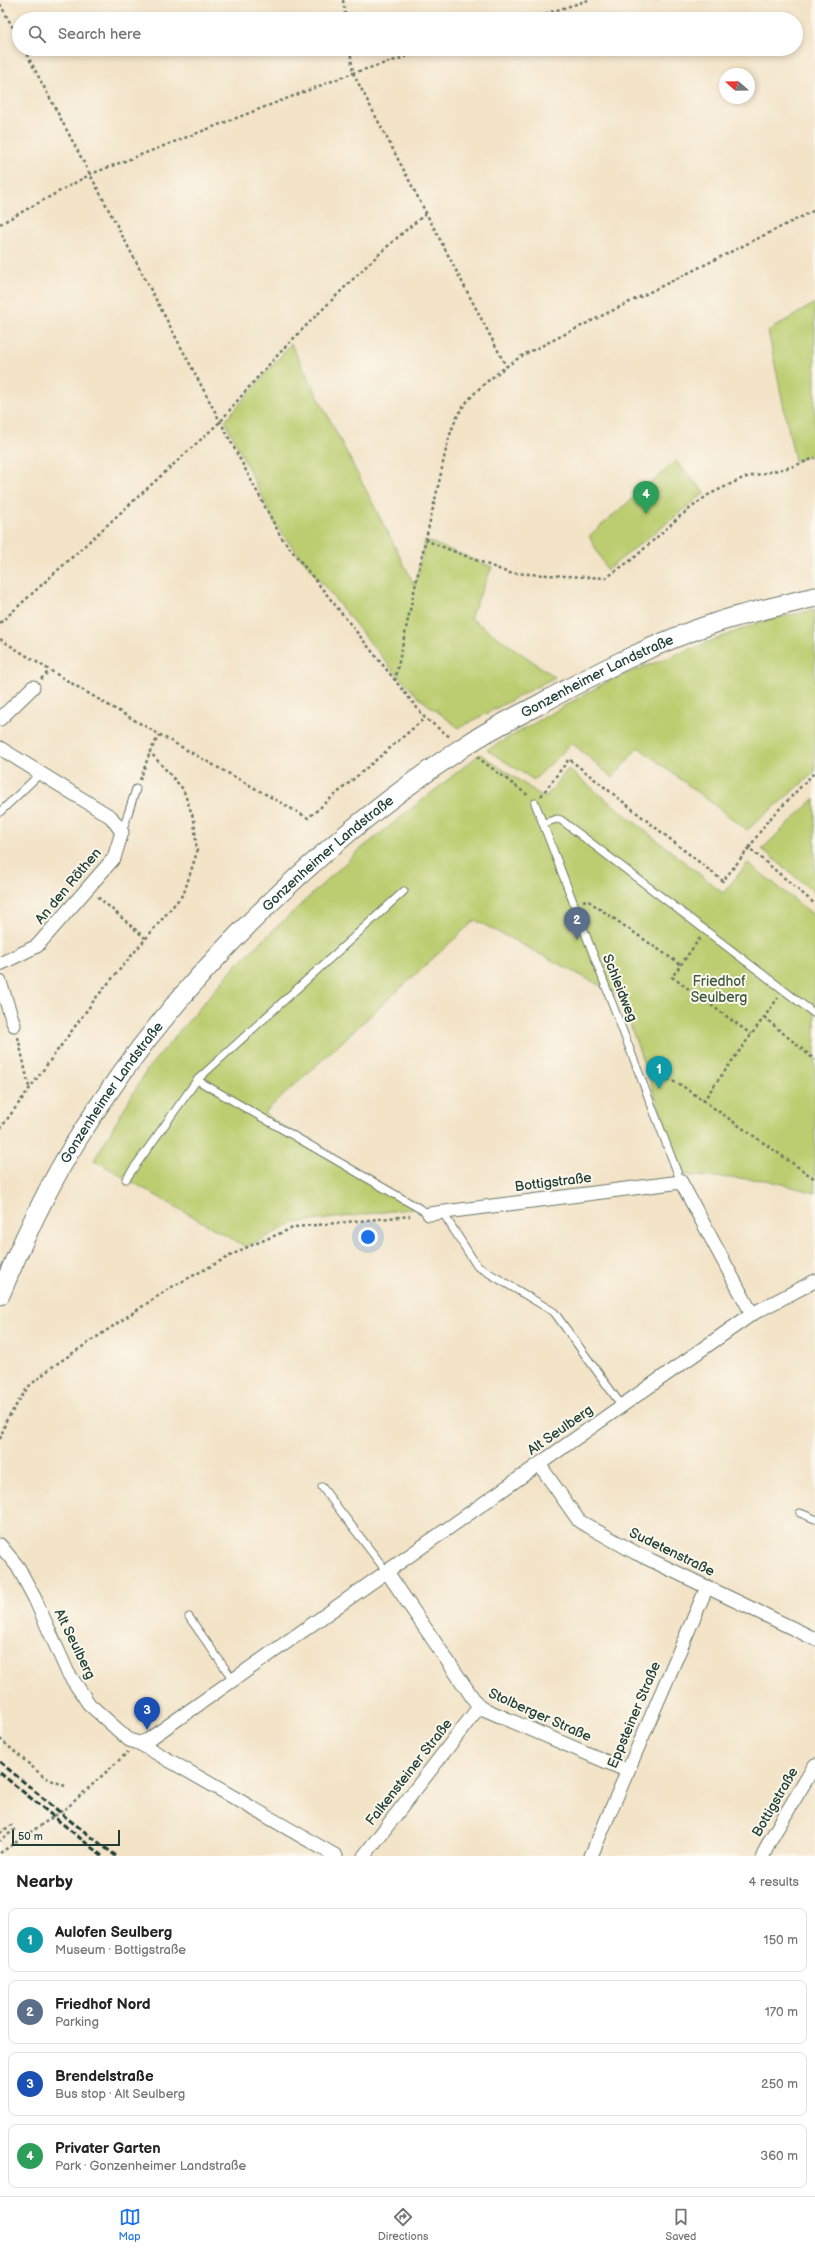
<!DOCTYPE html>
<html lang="en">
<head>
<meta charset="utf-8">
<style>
	body { margin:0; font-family:"Balsamiq Sans",sans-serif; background:#f2f2f2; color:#222 }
	.compass { position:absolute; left:719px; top:68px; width:36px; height:36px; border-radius:50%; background:#fff; box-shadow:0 2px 6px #0003; rotate:290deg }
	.scale { position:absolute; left:12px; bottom:10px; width:108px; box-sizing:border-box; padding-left:4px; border:2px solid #1f3d34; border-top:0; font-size:11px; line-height:14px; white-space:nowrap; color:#1f3d34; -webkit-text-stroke:3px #fbf7ec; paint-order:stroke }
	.you { position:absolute; left:368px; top:1237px; width:14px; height:14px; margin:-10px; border:3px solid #fff; border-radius:50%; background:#1a73e8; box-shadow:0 0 0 6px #1a73e833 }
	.badge { display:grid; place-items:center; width:26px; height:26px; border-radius:50%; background:#1a73e8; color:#fff; font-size:13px; font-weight:700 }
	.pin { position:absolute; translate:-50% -33px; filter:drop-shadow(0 1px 2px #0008) }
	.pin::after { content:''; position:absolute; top:21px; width:14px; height:12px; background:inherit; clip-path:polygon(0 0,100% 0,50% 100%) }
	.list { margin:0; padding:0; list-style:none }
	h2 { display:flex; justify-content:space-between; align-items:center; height:52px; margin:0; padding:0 16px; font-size:17px }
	h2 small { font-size:13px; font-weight:400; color:#767676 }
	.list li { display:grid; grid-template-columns:26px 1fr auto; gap:12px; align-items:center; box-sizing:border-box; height:64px; margin:0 8px 8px; padding:0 8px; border:1px solid #e0e0e0; border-radius:8px }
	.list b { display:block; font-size:15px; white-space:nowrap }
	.list p { margin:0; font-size:13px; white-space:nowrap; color:#767676 }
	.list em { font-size:13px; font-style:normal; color:#767676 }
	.icon { flex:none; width:22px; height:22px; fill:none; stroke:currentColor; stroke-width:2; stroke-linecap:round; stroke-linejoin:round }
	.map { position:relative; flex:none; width:815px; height:1856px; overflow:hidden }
	.search { position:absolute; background:#fff; box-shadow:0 2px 6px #0003; left:12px; right:12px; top:12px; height:44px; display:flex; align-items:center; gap:10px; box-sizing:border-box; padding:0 14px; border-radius:22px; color:#767676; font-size:15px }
	.sheet { height:340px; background:#fff }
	nav { display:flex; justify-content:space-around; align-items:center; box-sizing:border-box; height:56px; border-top:1px solid #e0e0e0; background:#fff; font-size:11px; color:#767676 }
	nav a { display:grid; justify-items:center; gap:2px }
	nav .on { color:#1a73e8 }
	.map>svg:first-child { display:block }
	.green { fill:#bbcd70; stroke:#6d8552 }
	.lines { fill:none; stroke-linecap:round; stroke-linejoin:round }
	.lane-casing { stroke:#697767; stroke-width:9 }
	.street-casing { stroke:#697767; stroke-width:15 }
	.secondary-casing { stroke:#697767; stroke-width:21 }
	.path { stroke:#697767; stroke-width:2.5; stroke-dasharray:3 3; stroke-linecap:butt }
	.lane { stroke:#fff; stroke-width:7 }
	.street { stroke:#fff; stroke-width:13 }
	.secondary { stroke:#fff; stroke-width:19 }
	.rail { stroke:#1f3d34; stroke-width:3; stroke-dasharray:6 3; stroke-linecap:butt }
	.labels { text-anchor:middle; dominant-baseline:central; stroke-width:4; stroke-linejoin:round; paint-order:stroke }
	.street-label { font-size:14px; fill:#1f3d34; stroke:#fbf7ec }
	.park-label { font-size:14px; fill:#3e5a40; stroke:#fbf7ec }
</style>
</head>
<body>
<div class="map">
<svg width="815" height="1856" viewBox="0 0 815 1856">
	<rect width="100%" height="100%" fill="#fbf7ec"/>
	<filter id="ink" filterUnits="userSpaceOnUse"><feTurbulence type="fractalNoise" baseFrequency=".025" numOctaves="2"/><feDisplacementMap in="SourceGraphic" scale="8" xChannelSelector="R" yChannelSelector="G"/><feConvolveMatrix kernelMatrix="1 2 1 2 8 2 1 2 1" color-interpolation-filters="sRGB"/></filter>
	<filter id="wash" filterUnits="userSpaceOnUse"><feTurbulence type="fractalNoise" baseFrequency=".012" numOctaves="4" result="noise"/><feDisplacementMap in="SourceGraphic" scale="16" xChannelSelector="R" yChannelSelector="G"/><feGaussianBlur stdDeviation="0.9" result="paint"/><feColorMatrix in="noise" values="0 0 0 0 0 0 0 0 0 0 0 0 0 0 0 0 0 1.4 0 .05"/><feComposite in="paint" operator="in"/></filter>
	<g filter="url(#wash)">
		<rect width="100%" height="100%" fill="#f3e3c7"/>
		<g class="green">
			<polygon points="815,303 815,453 795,461 768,331"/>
			<polygon points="291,344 415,586 425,540 492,567 470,618 555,677 459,728 418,697 390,667 278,529 225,421"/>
			<polygon points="676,461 705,493 607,570 589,536"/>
			<polygon points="815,610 815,772 747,830 638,747 613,778 572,743 534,780 487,750 610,680 766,620"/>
			<polygon points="480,754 545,798 568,769 723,893 748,863 815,916 815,1193 766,1180 683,1175 620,996 475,920 264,1113 309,1145 417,1208 294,1223 246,1247 94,1160 148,1068 237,964 356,853"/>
			<polygon points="815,798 815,893 762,849"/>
		</g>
	</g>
	<g filter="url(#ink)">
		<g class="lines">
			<defs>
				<g id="lane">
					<polyline points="535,803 681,1182"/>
					<polyline points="0,812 41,773"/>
					<polyline points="544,823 557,819 561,820 815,1014"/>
					<polyline points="122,832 136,789"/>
					<polyline points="197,1080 429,1214"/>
					<polyline points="126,1179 197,1080 404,891"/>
					<polyline points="443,1213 477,1266 554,1312 622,1406"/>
					<polyline points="322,1487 387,1572"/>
					<polyline points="800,1513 815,1519"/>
					<polyline points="189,1617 234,1681"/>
				</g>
				<g id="street">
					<polyline points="0,719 33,687"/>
					<polyline points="0,748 111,817 122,832 114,858 37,946 0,964"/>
					<polyline points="0,982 14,1025"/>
					<polyline points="429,1214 681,1182 752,1314"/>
					<polyline points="539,1464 579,1521 636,1553 815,1639"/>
					<polyline points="0,1545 18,1567 35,1599 68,1673 89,1704 129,1740 139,1743 148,1740 752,1314 815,1281"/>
					<polyline points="387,1572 479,1707 628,1771"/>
					<polyline points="139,1743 336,1856"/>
					<polyline points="364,1856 479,1707"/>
					<polyline points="591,1856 707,1587"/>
					<polyline points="763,1856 769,1842 815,1765"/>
				</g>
				<g id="secondary">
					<path id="s1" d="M0,1295C22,1242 46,1189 77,1140C171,987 313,847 462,748C486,731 514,718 540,704C596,673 656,642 718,622C749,612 783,605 815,597"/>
				</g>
			</defs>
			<use href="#lane" class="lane-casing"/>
			<use href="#street" class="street-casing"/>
			<use href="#secondary" class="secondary-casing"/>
			<g class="path">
				<polyline points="343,0 346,19"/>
				<polyline points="0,4 19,39"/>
				<polyline points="528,19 589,0"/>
				<polyline points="24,49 281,537 425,718 450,737"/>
				<polyline points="350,49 353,73 506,366"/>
				<polyline points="0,224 91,174 353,73 431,49"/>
				<polyline points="425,540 509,573 606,578 634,558 679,517 708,495 743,478 791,467 815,458"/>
				<path d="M0,623L221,421C254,379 290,341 329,303C362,270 391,241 427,213"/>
				<path d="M0,639C100,703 205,760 308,818L425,718"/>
				<polyline points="41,679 49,671"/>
				<path d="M395,681C408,618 422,554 437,491C443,467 446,438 458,415C469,393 504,367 525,354L815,210"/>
				<polyline points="477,757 529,796"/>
				<polyline points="140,780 150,752"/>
				<polyline points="541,796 569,759 723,881 749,848 815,904"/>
				<polyline points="749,848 766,823 815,772"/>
				<polyline points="98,897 145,938"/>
				<polyline points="583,901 587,900 681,965"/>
				<polyline points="700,938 672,977 751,1034"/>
				<polyline points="764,1017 815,1060"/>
				<polyline points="18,1037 29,1087"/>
				<polyline points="650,1076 661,1076 681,1085 815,1179"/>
				<polyline points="703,1101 778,998"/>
				<polyline points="0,1129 95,999 184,893 197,852 194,820 183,789 150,752 159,735"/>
				<polyline points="0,1439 6,1421 28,1387 52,1367 170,1288 243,1249 295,1227 410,1216"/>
				<polyline points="0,1739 44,1777 65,1786"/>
				<polyline points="0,1833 11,1825 14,1830 0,1841"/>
				<polyline points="0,1853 69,1806 128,1752"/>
			</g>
			<use href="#lane" class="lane"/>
			<use href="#street" class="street"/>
			<use href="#secondary" class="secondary"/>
			<g class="rail">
				<polyline points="0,1762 68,1819 116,1856"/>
				<polyline points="0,1773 102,1856"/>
			</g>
		</g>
	</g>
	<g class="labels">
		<g class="street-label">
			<text stroke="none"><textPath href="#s1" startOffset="880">Gonzenheimer Landstraße</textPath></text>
			<text stroke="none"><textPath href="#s1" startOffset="556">Gonzenheimer Landstraße</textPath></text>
			<text transform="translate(68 886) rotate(-50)">An den Röthen</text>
			<text transform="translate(620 988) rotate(68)">Schleidweg</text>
			<text stroke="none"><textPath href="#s1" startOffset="232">Gonzenheimer Landstraße</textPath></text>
			<text transform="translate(553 1182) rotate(-7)">Bottigstraße</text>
			<text transform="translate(560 1430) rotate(-35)">Alt Seulberg</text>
			<text transform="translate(672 1552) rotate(26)">Sudetenstraße</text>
			<text transform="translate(75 1644) rotate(64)">Alt Seulberg</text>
			<text transform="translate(540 1715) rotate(24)">Stolberger Straße</text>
			<text transform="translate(634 1715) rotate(-67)">Eppsteiner Straße</text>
			<text transform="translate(409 1772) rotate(-52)">Falkensteiner Straße</text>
			<text transform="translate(775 1802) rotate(-60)">Bottigstraße</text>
		</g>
		<g class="park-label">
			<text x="719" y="981">Friedhof<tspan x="719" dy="16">Seulberg</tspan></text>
		</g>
	</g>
</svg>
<svg class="compass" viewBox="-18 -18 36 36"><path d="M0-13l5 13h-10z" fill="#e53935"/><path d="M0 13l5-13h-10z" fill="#767676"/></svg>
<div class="scale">50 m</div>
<div class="you"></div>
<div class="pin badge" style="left:659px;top:1089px;background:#0f9aa8">1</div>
<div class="pin badge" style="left:577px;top:940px;background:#5c6f8a">2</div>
<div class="pin badge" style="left:147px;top:1730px;background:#1a4fb4">3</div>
<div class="pin badge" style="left:646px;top:514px;background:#2e9e5b">4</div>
<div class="search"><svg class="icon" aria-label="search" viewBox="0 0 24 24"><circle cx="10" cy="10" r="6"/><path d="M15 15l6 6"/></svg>Search here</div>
</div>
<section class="sheet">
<h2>Nearby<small>4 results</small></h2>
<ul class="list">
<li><span class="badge" style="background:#0f9aa8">1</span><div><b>Aulofen Seulberg</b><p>Museum · Bottigstraße</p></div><em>150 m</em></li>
<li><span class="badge" style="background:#5c6f8a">2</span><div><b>Friedhof Nord</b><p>Parking</p></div><em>170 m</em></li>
<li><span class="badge" style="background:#1a4fb4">3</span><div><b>Brendelstraße</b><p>Bus stop · Alt Seulberg</p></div><em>250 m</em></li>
<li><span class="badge" style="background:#2e9e5b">4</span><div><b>Privater Garten</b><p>Park · Gonzenheimer Landstraße</p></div><em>360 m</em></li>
</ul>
</section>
<nav>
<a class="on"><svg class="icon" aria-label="map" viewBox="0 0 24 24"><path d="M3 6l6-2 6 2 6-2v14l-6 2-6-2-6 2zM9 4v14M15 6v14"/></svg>Map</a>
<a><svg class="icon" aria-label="directions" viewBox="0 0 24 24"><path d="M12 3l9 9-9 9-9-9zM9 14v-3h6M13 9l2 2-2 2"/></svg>Directions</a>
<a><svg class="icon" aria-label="saved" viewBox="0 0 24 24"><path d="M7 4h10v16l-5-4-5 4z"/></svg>Saved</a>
</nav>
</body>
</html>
